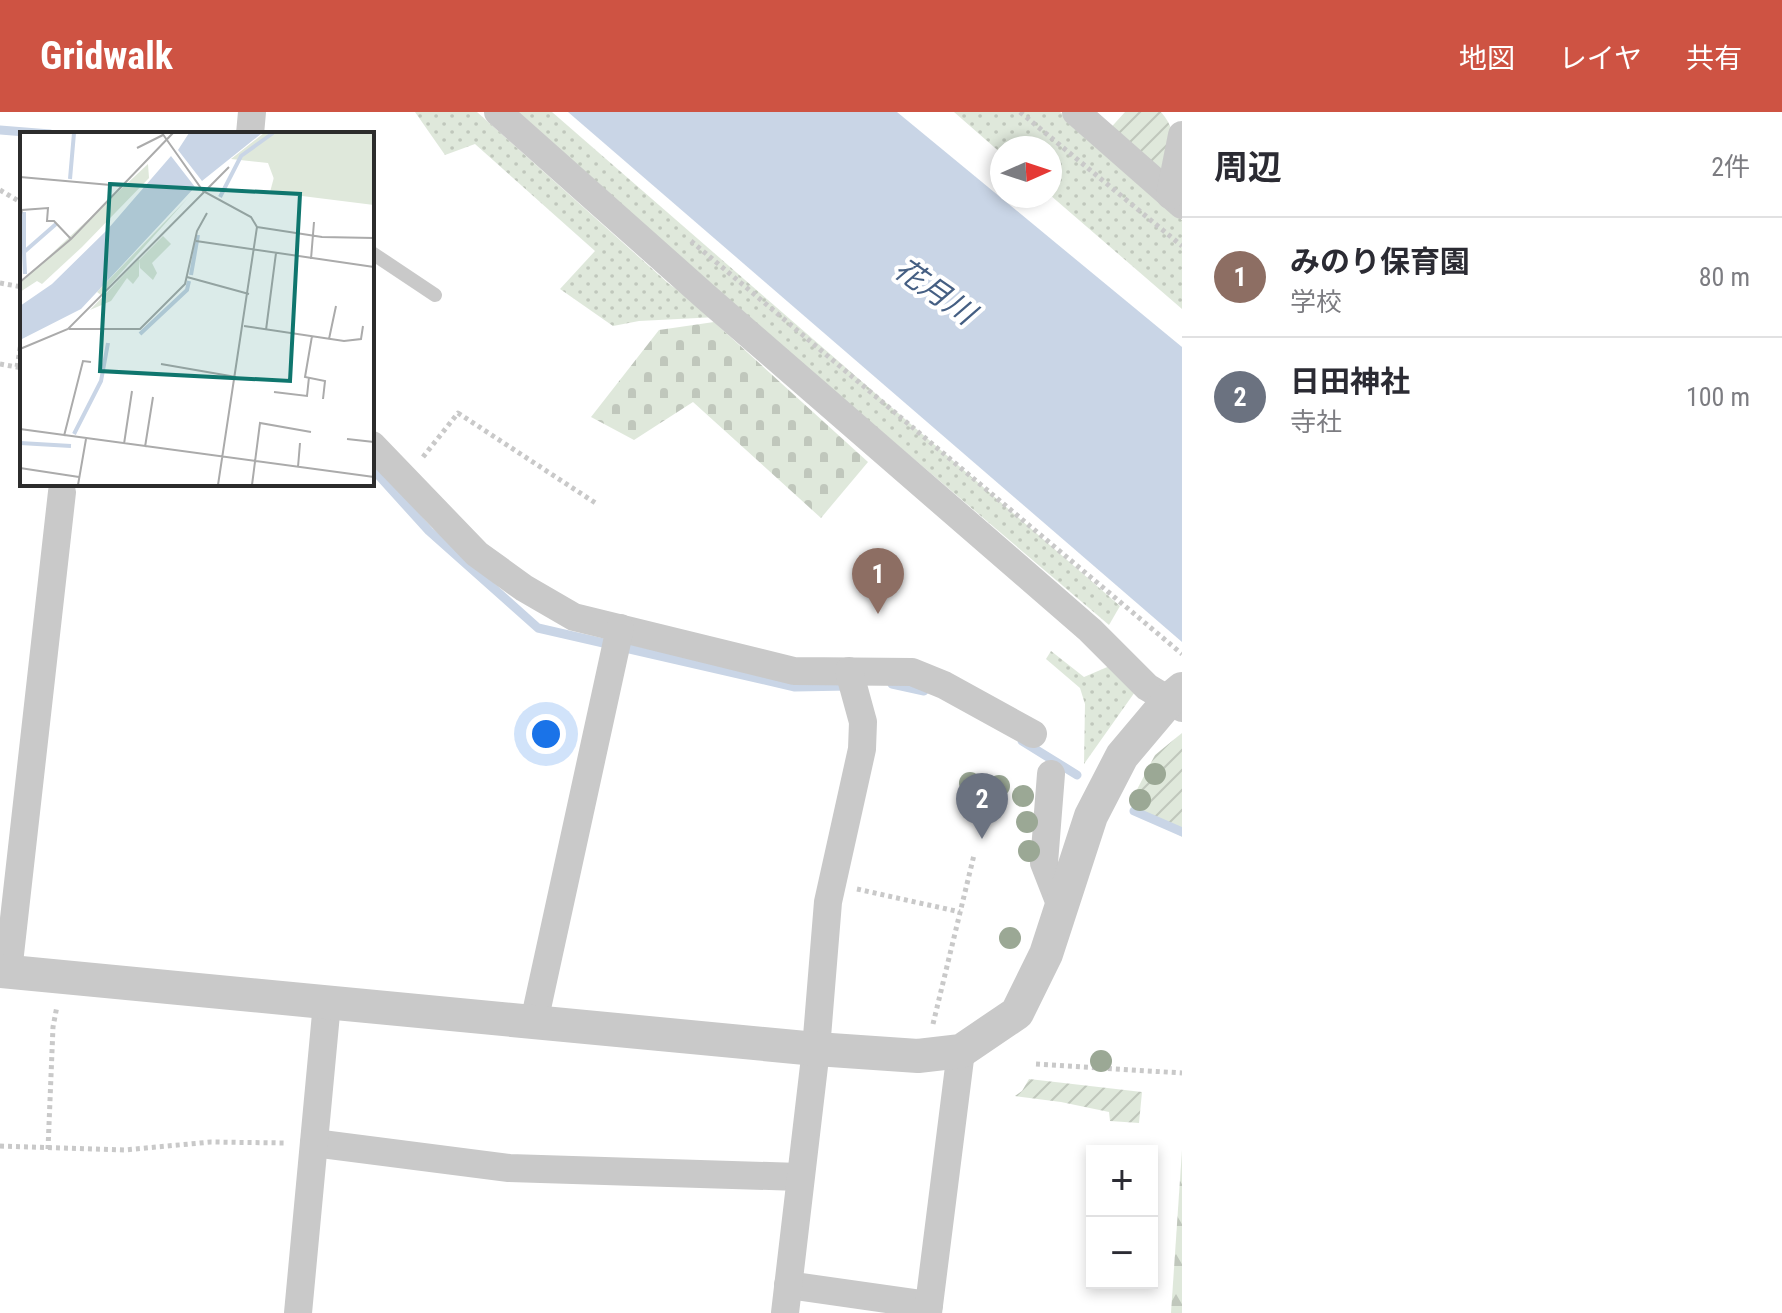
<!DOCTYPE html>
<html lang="ja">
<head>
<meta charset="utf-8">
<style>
	body { margin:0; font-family:"Roboto Condensed","Noto Sans JP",sans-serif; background:#f2f2f3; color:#2b2b33 }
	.controls { position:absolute; right:24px; bottom:24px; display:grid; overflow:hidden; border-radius:0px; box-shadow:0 4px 12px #0003 }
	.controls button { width:72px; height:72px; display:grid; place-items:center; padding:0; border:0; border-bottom:2px solid #e1e1e2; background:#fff; color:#2b2b33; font:40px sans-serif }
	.compass { position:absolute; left:990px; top:24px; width:72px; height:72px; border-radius:50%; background:#fff; box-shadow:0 4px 12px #0003; rotate:87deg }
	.you { position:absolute; left:546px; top:622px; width:28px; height:28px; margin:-20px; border:6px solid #fff; border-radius:50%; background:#1a73e8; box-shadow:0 0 0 12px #1a73e833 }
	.badge { display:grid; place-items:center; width:52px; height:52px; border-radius:50%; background:#ce5343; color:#fff; font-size:26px; font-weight:700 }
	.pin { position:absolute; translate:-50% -66px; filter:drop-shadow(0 2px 4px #0008) }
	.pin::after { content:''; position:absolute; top:42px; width:28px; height:24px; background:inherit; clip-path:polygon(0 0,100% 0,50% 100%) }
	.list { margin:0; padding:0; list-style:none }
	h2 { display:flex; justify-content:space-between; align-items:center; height:104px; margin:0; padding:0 32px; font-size:34px }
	h2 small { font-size:26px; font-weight:400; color:#7c7c81 }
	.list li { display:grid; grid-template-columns:52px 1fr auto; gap:24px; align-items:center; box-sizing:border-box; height:120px; padding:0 32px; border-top:2px solid #e1e1e2 }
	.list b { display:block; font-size:30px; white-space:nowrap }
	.list p { margin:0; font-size:26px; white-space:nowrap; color:#7c7c81 }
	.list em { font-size:26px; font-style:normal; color:#7c7c81 }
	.map { position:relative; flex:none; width:1182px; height:1201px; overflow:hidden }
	header { display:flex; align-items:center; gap:48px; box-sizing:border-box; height:112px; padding:0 40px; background:#ce5343; color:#fff }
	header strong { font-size:38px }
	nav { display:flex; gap:44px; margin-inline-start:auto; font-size:28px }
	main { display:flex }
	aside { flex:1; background:#fff }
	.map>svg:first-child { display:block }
	.grass { fill:url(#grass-dots) }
	.forest { fill:url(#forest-firs) }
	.cemetery { fill:url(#cemetery-stones) }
	.garden { fill:url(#garden-furrows) }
	.water { fill:#c9d5e6 }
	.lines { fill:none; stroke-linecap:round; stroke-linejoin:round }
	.stream { stroke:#c9d5e6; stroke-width:9 }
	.path { stroke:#c9c9c9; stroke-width:5; stroke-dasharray:4 4; stroke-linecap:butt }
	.service { stroke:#c9c9c9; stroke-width:14 }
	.minor { stroke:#c9c9c9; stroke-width:28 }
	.tertiary { stroke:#c9c9c9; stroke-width:34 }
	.tree { fill:#9ba895 }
	.labels { text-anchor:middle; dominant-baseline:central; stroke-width:8; stroke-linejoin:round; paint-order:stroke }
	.water-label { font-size:30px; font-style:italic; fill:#455f83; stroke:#fff }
	.inset-river { fill:none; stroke:#c9d5e6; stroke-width:4 }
	.inset-road { fill:none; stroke:#ababab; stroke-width:2 }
	.view { fill:#0f766e; fill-opacity:0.15; stroke:#0f766e; stroke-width:4 }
	.inset-edge { fill:none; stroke:#2c2c2c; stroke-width:4 }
</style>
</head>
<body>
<header>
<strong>Gridwalk</strong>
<nav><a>地図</a><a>レイヤ</a><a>共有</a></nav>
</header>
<main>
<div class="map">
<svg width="1182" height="1201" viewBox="0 0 1182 1201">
	<defs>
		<pattern id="grass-dots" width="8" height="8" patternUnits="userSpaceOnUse" patternTransform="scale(2)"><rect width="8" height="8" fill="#dfe8db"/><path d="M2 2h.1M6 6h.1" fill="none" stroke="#c0c7bc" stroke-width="1.8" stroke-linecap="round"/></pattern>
		<pattern id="forest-firs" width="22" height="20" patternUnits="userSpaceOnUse" patternTransform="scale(2)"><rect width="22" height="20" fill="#dfe8db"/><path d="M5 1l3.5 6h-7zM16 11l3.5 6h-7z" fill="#c0c7bc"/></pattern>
		<pattern id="cemetery-stones" width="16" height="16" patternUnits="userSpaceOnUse" patternTransform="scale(2)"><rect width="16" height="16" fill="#dfe8db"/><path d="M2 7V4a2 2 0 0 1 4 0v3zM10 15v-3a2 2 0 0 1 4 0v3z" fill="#c0c7bc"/></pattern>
		<pattern id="garden-furrows" width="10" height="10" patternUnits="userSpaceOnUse" patternTransform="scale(2)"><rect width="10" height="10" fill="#dfe8db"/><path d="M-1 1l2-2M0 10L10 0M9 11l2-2" fill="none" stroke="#c0c7bc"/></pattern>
	</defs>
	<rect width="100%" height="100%" fill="#fff"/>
	<g class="grass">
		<polygon points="415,0 477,0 669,172 717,205 639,209 613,214 560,177 595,139 475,32 445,43"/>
		<polygon points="506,0 552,0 1120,494 1109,513"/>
		<polygon points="954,0 1060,0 1182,108 1182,197 1050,83 1050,36 1002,36 1002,42"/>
		<polygon points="1051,539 1084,565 1112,553 1137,577 1084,652 1085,592 1080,576 1046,547"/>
	</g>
	<polygon class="forest" points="1182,1038 1182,1201 1171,1201"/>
	<polygon class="cemetery" points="714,210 868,350 821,406 693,290 634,328 591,305 659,218"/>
	<g class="garden">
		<path d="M1125,0H1161C1182,24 1173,47 1168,78L1106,21Z"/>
		<polygon points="1182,621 1182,725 1130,691 1155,643"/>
		<polygon points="1029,967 1142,980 1139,1011 1110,1009 1109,1000 1061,990 1015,984 1022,979"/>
	</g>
	<polygon class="water" points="568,0 897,0 1182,235 1182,530"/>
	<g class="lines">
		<g class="stream">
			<polyline points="0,18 50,22"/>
			<polyline points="372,356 429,419 538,516 795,575 849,574"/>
			<polyline points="892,572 924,579"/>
			<polyline points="1022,629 1077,663"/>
			<polyline points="1134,699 1182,720"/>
		</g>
		<g class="path">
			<polyline points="1020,0 1182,134"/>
			<polyline points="0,78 22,91"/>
			<polyline points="691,129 1182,542"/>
			<polyline points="0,171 22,175"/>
			<polyline points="0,252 22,256"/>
			<polyline points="17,255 22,225"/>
			<polyline points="423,345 458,301 597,392"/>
			<polyline points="857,777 960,800"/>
			<polyline points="933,912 974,743"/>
			<polyline points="1036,952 1182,961"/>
			<polyline points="0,1034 124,1038 211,1030 287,1031"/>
			<polyline points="48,1037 53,915 57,894"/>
		</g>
		<polyline class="service" points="372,141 435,183"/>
		<g class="minor">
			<polyline points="498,0 706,185 1090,518 1147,575 1182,596"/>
			<polyline points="1076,0 1182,93"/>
			<polyline points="250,22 252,0"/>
			<polyline points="1170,83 1182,23"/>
			<polyline points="372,333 477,442 524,476 574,505 794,559 912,560 944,573 1033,622"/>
			<polyline points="1051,662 1044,751 1062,797"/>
			<polyline points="8,860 62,380"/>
			<polyline points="534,910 620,516"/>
			<polyline points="314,1031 509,1056 800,1065"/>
			<polyline points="788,1173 929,1193"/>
			<polyline points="298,1201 327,891"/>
			<polyline points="785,1201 816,937 828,790 862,637 863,610 849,559"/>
			<polyline points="928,1201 961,939"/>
		</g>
		<polyline class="tertiary" points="0,859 816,937 918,944 961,939 1017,901 1046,842 1091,704 1122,644 1170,587 1182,577"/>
	</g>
	<g class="tree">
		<circle cx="1155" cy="662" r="11"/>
		<circle cx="970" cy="671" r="11"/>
		<circle cx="999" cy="674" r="11"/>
		<circle cx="1023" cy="684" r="11"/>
		<circle cx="1140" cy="688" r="11"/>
		<circle cx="1027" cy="710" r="11"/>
		<circle cx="1029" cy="739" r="11"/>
		<circle cx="1010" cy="826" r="11"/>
		<circle cx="1101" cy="949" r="11"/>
	</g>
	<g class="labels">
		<g class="water-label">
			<text transform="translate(935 179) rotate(35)">花月川</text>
		</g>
	</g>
	<g transform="translate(20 20)">
		<rect width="354" height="354" fill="#fff"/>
		<path d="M128,32L129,46L62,115L22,152L17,149L0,160V151ZM168,66L81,163L77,160ZM119,127V144L113,152L107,146L91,169L70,178Z" fill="#dfe8db"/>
		<path d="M354,1V73L250,60L263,12Z" fill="#dfe8db"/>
		<path d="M143,104L151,112L132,131L137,141L133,148L120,136L119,128Z" fill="#dfe8db"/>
		<path d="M244,1H354V47H254L248,31L211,27Z" fill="#dfe8db"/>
		<path d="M169,1H242L182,49L158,18ZM151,24L175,55L61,177L0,208V174L32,152L87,98Z" fill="#c9d5e6"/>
		<path class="inset-river" d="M50,47L54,1M200,65L221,24L253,1M4,121V80M5,142L4,120L36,92M171,143L178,103M120,202L167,158L169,149M54,302L81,249L88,211M0,311L51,314"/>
		<path class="inset-road" d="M142,1L183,59L231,85L237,95L198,353M117,16L143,3M0,45L102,54M0,87L2,78L28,76L27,89H34L51,107M237,95L302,105L354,106M176,109L354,135M291,127L294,90M167,145L229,162M0,150L51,107L153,1M224,194L324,209L341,207L343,194M49,197H120L165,152L177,99L187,81M246,198L256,121M292,204L285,245L305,249L303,267M309,207L316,174M0,217L48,197L209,35M141,232L216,245M254,260L287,264L289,245M0,297L354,345M44,304L63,229L71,230M327,307L354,310M104,312L112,259M125,315L133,265M278,335L280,311M0,336L59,345M58,353L66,307M232,353L240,291L291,300"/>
		<path class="view" d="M90,52L280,62L270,249L80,239Z"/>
		<rect width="354" height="354" class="inset-edge"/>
	</g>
</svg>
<div class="controls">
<button>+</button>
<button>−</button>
</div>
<svg class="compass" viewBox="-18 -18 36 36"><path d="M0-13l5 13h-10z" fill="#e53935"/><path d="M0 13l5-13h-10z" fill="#7c7c81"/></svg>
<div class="you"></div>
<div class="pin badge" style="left:878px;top:502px;background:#8d6e63">1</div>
<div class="pin badge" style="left:982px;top:727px;background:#6b7280">2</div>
</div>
<aside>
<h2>周辺<small>2件</small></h2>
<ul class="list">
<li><span class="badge" style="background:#8d6e63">1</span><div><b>みのり保育園</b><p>学校</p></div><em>80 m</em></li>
<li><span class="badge" style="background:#6b7280">2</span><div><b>日田神社</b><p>寺社</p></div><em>100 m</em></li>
</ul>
</aside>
</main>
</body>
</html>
